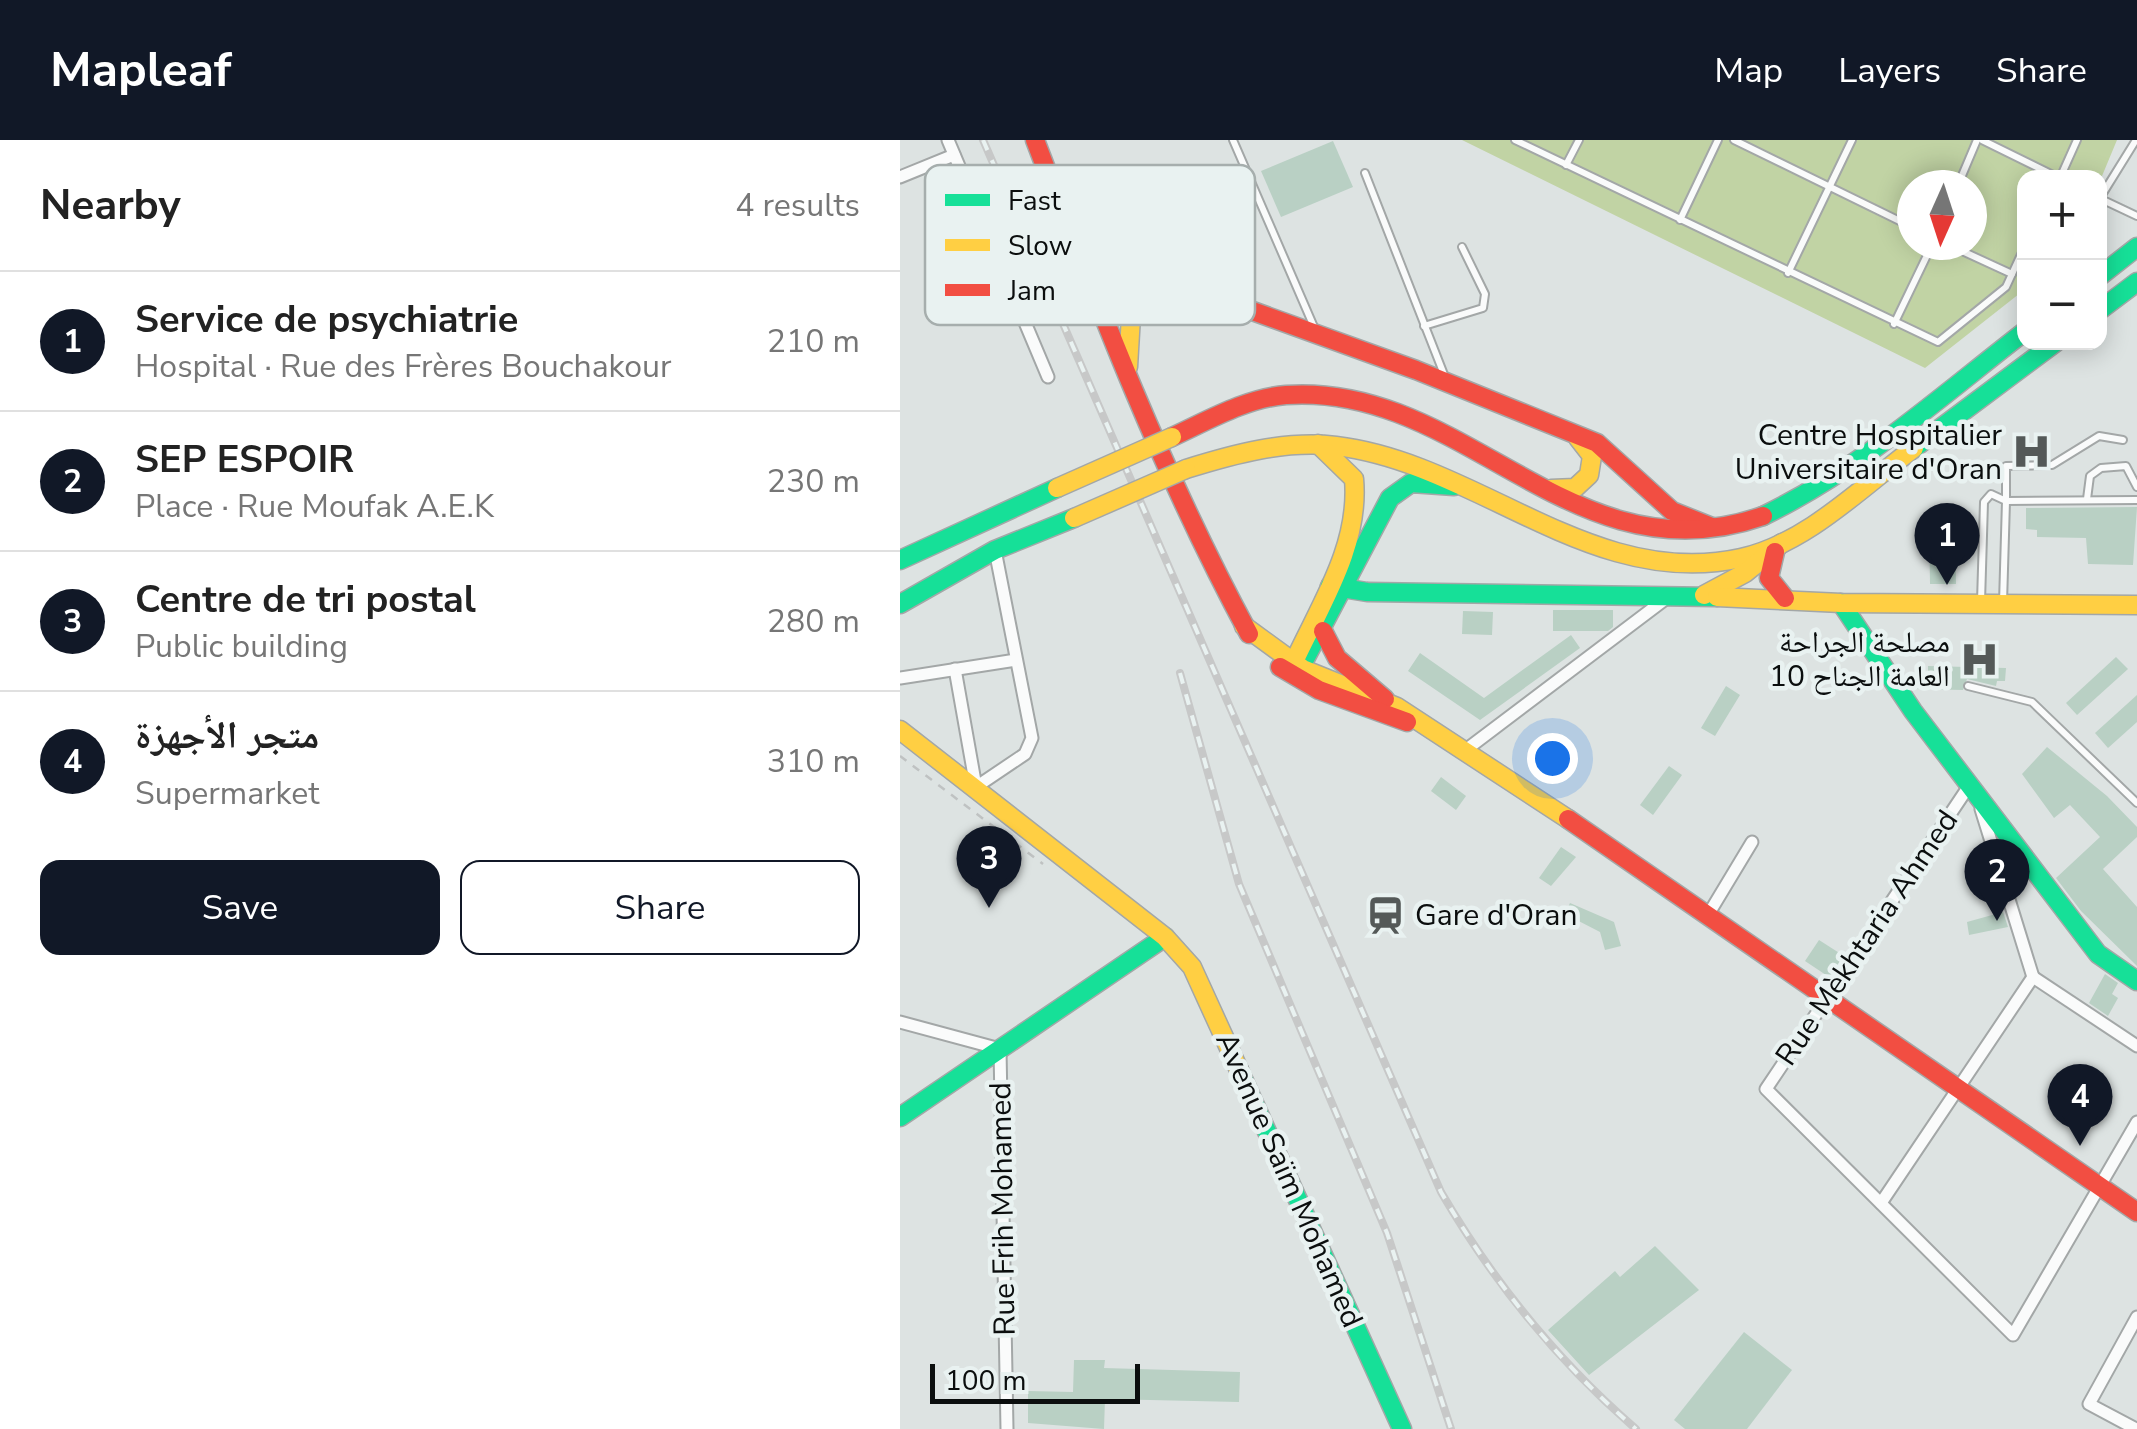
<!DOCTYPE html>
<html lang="en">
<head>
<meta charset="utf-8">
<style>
	body { margin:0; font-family:"Nunito Sans","Noto Naskh Arabic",sans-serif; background:#f6f6f6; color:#222 }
	.controls { position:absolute; right:30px; top:30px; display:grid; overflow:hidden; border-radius:20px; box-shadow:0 5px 25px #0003 }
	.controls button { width:90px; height:90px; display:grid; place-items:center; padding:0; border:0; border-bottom:2px solid #e0e0e0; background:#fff; color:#222; font:50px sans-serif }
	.compass { position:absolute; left:997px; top:30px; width:90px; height:90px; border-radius:50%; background:#fff; box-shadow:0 5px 25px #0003; rotate:183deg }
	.scale { position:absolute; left:30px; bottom:25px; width:210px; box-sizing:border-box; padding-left:10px; border:5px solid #0b0e0e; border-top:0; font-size:28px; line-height:35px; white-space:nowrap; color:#0b0e0e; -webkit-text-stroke:8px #e9f2f1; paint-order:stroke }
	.you { position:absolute; left:652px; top:618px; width:35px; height:35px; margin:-25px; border:8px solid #fff; border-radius:50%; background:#1a73e8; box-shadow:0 0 0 15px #1a73e833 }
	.badge { display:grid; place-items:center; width:65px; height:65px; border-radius:50%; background:#111827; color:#fff; font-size:32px; font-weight:700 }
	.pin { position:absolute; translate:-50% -82px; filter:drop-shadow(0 2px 5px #0008) }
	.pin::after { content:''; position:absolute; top:52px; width:35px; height:30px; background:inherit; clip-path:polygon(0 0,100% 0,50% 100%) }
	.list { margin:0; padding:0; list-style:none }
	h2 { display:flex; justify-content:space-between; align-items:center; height:130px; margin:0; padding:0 40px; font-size:42px }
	h2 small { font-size:32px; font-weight:400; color:#767676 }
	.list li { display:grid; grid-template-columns:65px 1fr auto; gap:30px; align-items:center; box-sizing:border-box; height:140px; padding:0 40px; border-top:2px solid #e0e0e0 }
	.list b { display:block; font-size:38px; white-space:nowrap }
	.list p { margin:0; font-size:32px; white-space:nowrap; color:#767676 }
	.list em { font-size:32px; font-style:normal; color:#767676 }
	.actions { display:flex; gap:20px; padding:30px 40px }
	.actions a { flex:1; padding:22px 0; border:2px solid #111827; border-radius:20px; text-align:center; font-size:35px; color:#111827 }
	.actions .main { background:#111827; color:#fff }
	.map { position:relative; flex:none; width:1237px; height:1289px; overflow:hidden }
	header { display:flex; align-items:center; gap:60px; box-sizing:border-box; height:140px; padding:0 50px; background:#111827; color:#fff }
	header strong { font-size:48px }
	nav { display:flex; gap:55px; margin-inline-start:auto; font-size:35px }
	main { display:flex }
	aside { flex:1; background:#fff }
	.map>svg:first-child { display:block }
	.green { fill:#c1d3a4; fill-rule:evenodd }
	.building { fill:#b9d0c4 }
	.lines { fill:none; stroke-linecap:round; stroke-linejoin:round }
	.lane-casing { stroke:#a3a7a7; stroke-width:10 }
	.street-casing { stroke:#a3a7a7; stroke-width:15 }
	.fast-casing { stroke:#a3a7a7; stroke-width:21 }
	.slow-casing { stroke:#a3a7a7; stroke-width:21 }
	.jam-casing { stroke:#a3a7a7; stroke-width:21 }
	.path { stroke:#bfc2c2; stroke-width:2.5; stroke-dasharray:8 8; stroke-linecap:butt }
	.lane { stroke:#fafbfb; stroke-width:6 }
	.street { stroke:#fafbfb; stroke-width:11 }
	.fast { stroke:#16e098; stroke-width:18 }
	.slow { stroke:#ffcf43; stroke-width:18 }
	.jam { stroke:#f24e42; stroke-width:18 }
	.rail-casing { stroke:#c7c8c8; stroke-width:8 }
	.rail { stroke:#e9f2f1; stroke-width:4; stroke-dasharray:11; stroke-linecap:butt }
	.slow-bridge-casing { stroke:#a3a7a7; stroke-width:21; stroke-linecap:butt }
	.slow-bridge { stroke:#ffcf43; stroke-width:18 }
	.labels { text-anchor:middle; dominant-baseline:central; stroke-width:9; stroke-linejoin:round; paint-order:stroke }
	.poi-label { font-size:30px; fill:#0b0e0e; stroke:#e9f2f1; text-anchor:end }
	.street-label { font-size:30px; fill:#0b0e0e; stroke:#e9f2f1 }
	.key { fill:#e9f2f1; stroke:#a6aead; stroke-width:2.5 }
	.key-label { font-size:28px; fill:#0b0e0e }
</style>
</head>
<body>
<header>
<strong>Mapleaf</strong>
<nav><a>Map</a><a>Layers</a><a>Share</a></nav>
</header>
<main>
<aside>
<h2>Nearby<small>4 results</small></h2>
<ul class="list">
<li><span class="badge">1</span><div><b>Service de psychiatrie</b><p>Hospital · Rue des Frères Bouchakour</p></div><em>210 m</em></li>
<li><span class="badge">2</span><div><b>SEP ESPOIR</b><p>Place · Rue Moufak A.E.K</p></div><em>230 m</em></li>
<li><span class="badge">3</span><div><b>Centre de tri postal</b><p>Public building</p></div><em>280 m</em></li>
<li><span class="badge">4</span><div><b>متجر الأجهزة</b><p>Supermarket</p></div><em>310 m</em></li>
</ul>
<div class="actions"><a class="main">Save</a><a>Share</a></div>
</aside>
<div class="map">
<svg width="1237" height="1289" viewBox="0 0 1237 1289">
	<rect width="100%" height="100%" fill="#dde3e2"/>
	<path class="green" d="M562,0H1217L1202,36L1124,38V150L1025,228ZM1012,45H1072V105H1012Z"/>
	<g class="building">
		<polygon points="433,1 453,47 381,77 361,31"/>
		<polygon points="1237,367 1233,425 1188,424 1186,398 1137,397 1137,390 1126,389 1126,368"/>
		<polygon points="1029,377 1055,377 1056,444 1030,444"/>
		<polygon points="653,470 713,470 713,487 708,491 653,491"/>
		<polygon points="563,471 593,472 592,495 562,494"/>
		<polygon points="671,495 680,508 580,580 508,531 520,513 584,558"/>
		<polygon points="1216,517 1228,529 1177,575 1166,563"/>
		<polygon points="1028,526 1106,528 1105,541 1097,541 1096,546 1067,539 1063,550 1016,549 1016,532 1028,532"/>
		<polygon points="826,546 840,555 815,596 801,588"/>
		<polygon points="1237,555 1237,582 1208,608 1195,593"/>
		<polygon points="1147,607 1207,656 1237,687 1237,697 1203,729 1237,767 1237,826 1181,771 1156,738 1200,697 1170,665 1154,678 1122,634"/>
		<polygon points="769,626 782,635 753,675 740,665"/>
		<polygon points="541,637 566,656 556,670 531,651"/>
		<polygon points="661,707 676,717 651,746 639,738"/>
		<polygon points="670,763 714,782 721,806 705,810 700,792 665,774"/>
		<polygon points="1103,772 1108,787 1069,795 1067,782"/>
		<polygon points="919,800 944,816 929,837 905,821"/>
		<polygon points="1205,834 1218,843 1212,854 1218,858 1208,876 1189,863"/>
		<polygon points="755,1106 799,1150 689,1235 648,1190 715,1131 720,1137"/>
		<polygon points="844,1192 892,1230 847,1289 785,1289 774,1280"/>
		<polygon points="174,1220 205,1220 204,1228 340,1232 339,1262 205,1259 204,1289 128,1283 128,1251 173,1252"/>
	</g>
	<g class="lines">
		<defs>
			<g id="lane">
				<polyline points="333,0 414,187"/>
				<polyline points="615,0 1038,202 1106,147 1124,108"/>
				<polyline points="834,0 1012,87"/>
				<polyline points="1082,0 1159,38"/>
				<polyline points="666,25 679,0"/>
				<polyline points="465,33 545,237"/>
				<polyline points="1160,38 1177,0"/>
				<polyline points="1058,45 1077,0"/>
				<polyline points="1200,58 1236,0"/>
				<polyline points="1200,63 1201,59 1237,76"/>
				<polyline points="780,80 818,0"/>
				<polyline points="1049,105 1112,134"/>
				<polyline points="888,133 952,0"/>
				<polyline points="994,184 1032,105"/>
				<polyline points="524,186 583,168 585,154 562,107"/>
				<polyline points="1223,300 1199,296 1152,325 1106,326 1106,361 1237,360"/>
				<polyline points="1187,359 1190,336 1201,328 1226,326 1237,347"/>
				<polyline points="1081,462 1084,362 1091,354 1106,361 1103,463"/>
				<polyline points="1068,546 1132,562 1237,663"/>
			</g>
			<g id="street">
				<polyline points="48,0 148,237"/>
				<polyline points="0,37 54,15"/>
				<polyline points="55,529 76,647 125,614 132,598 95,410"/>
				<polyline points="0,538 116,520"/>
				<polyline points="567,609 768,457"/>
				<polyline points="1069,646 866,949 1113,1195 1237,982"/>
				<polyline points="1081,669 1133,837"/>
				<polyline points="808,775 852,702"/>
				<polyline points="1133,837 1237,906"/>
				<polyline points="0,882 100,909 107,1289"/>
				<polyline points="981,1063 1133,837"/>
				<polyline points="1236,1289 1189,1264 1237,1177"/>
			</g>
			<g id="fast">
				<polyline points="1200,136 1237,107"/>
				<polyline points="1200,170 1237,142"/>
				<polyline points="1014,308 1156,202"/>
				<path d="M863,376C960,329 1040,257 1124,192"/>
				<polyline points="0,420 157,348"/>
				<polyline points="430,446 467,452 817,457"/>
				<polyline points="941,463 1013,571 1198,814 1237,841"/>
				<polyline points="0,464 95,410 174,378"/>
				<polyline points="397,534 490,358 511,343 554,346"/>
				<polyline points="339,930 502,1289"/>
				<polyline points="0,977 265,797"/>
			</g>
			<g id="slow">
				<polyline points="161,53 186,83 238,121"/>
				<polyline points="228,227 231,176 247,160 266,155"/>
				<path d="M286,329C334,314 385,300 436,306C578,323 692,451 841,418C906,404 963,346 1014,308"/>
				<polyline points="651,349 675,348 689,335 692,316 678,298"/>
				<polyline points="804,455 845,433 882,403"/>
				<polyline points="817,457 941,463 1237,465"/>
				<polyline points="344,486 403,529 497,567 668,679"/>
				<path d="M393,524C420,465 460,406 454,339L418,304"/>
				<polyline points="0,590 265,797 292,827 339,930"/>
			</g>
			<g id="jam">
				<path d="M135,0C199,168 263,335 349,494"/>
				<path d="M275,153C241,150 205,153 181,127L191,116L203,117L516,230L697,303L772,371L812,387"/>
				<path d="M272,297C307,281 346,258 386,255C566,242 672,443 863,376"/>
				<polyline points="875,412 869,438 885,458"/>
				<polyline points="423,491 437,518 485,559"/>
				<polyline points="380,527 419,550 507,582"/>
				<polyline points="668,679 1237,1072"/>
			</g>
		</defs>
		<use href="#lane" class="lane-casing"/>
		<use href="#street" class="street-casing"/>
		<use href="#fast" class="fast-casing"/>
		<use href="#slow" class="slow-casing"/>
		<use href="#jam" class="jam-casing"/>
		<polyline class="path" points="0,616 143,724"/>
		<use href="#lane" class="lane"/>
		<use href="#street" class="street"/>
		<use href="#fast" class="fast"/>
		<use href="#slow" class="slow"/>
		<use href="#jam" class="jam"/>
		<defs>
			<g id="rail">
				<path d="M83,0L541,1052C594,1143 656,1220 736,1289"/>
				<polyline points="280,533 339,744 487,1093 551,1289"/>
			</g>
		</defs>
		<use href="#rail" class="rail-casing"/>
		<use href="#rail" class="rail"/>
		<defs>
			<g id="slow-bridge">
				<polyline points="157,348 272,297"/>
				<polyline points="174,378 286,329"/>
			</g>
		</defs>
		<use href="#slow-bridge" class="slow-bridge-casing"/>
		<use href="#slow-bridge" class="slow-bridge"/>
	</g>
	<defs>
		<symbol id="hospital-bare" viewBox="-9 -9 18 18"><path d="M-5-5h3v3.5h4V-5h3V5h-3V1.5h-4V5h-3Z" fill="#545958" stroke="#e9f2f1" stroke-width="2.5" paint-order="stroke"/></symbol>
		<symbol id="station-bare" viewBox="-9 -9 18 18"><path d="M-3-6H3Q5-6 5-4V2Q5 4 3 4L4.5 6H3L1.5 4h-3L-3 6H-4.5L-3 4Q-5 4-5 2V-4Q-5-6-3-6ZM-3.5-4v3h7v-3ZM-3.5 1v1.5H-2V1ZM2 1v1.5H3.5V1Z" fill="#545958" stroke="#e9f2f1" stroke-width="2.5" paint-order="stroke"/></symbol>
	</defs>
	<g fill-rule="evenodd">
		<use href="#hospital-bare" x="1104" y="284" width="55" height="55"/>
		<use href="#hospital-bare" x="1052" y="492" width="55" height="55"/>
		<use href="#station-bare" x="458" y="748" width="55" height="55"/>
	</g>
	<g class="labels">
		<g class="poi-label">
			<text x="1102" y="295">Centre Hospitalier<tspan x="1102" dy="34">Universitaire d'Oran</tspan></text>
			<text x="1050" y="502">مصلحة الجراحة<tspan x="1050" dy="34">العامة الجناح 10</tspan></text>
			<text x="515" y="775" text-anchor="start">Gare d'Oran</text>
		</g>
		<g class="street-label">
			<text transform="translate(967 798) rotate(-56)">Rue Mèkhtaria Ahmed</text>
			<text transform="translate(389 1040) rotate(66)">Avenue Saïm Mohamed</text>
			<text transform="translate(103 1069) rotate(-91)">Rue Frih Mohamed</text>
		</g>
	</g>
	<rect x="25" y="25" width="330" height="160" rx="15" class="key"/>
	<rect x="45" y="54" width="45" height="12" fill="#16e098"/>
	<rect x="45" y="99" width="45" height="12" fill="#ffcf43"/>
	<rect x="45" y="144" width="45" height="12" fill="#f24e42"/>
	<g class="key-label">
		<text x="108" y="70">Fast</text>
		<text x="108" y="115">Slow</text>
		<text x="108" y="160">Jam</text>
	</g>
</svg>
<div class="controls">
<button>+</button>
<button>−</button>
</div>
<svg class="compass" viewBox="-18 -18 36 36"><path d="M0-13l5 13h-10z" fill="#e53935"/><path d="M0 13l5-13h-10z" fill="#767676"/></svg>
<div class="scale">100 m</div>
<div class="you"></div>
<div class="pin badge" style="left:1047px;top:445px">1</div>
<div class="pin badge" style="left:1097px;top:781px">2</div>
<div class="pin badge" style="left:89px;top:768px">3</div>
<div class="pin badge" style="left:1180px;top:1006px">4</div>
</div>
</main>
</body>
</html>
